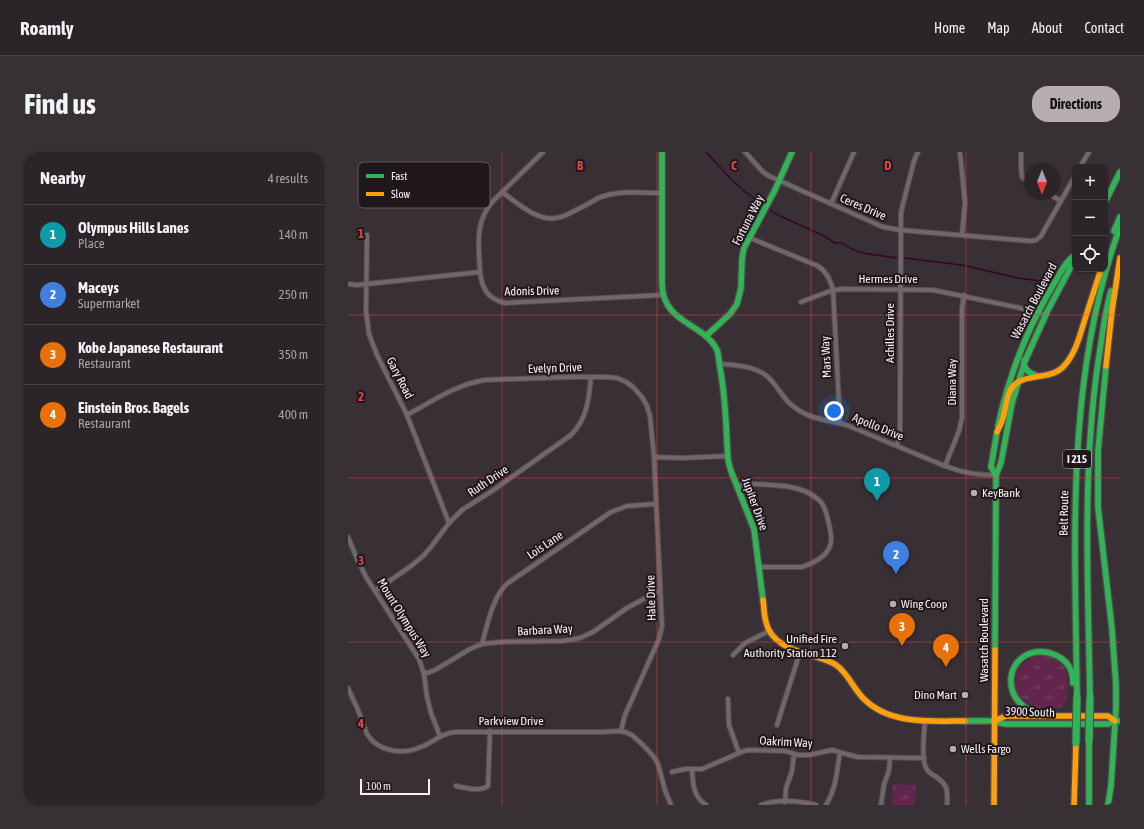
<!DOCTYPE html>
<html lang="en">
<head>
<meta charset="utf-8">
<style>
	body { margin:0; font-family:"Asap Condensed",sans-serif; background:#373034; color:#f1f3f6 }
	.controls { position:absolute; right:12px; top:12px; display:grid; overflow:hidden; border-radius:8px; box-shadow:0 1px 3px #0004 }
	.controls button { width:36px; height:36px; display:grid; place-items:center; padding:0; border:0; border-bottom:1px solid #474145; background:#2b2428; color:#f1f3f6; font:20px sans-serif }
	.compass { position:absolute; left:676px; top:12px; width:36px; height:36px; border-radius:50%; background:#2b2428; box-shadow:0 1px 3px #0004; rotate:180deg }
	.scale { position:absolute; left:12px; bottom:10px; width:70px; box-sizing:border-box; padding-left:4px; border:2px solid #fbeff6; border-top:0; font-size:11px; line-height:14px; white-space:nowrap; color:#fbeff6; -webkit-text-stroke:3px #1f171c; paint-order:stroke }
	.you { position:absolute; left:486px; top:259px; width:14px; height:14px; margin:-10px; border:3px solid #fff; border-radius:50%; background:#1a73e8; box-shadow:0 0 0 6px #1a73e833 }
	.badge { display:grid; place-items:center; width:26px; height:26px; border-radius:50%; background:#b7acb2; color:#fff; font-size:13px; font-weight:700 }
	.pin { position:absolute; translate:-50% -33px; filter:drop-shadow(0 1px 2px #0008) }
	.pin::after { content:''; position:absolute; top:21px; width:14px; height:12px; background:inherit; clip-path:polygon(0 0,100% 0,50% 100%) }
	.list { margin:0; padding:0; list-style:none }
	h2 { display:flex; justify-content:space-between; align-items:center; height:52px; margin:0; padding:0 16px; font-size:17px }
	h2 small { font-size:13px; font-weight:400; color:#a6a4a8 }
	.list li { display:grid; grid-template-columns:26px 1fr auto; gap:12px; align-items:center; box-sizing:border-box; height:60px; padding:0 16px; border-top:1px solid #474145 }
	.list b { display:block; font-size:15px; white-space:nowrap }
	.list p { margin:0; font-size:13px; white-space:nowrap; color:#a6a4a8 }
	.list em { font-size:13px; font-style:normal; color:#a6a4a8 }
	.icon { flex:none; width:22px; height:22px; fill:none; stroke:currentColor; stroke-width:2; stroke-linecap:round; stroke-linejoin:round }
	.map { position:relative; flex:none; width:772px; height:653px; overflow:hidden; border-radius:16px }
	header { display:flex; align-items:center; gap:24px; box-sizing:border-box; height:56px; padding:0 20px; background:#2b2428; border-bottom:1px solid #474145 }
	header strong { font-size:19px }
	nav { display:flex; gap:22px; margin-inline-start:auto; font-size:14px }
	.intro { display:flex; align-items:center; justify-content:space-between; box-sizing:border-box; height:96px; padding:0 24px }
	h1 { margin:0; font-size:28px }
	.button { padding:10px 18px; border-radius:16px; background:#b7acb2; color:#111; font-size:14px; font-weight:700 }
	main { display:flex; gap:24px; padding:0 24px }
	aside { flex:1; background:#2b2428; border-radius:16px; box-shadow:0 1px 3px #0004 }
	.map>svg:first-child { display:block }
	.grass { fill:url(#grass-tufts) }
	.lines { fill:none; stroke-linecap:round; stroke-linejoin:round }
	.stream { stroke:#38042a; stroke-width:1.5 }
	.street-casing { stroke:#554c51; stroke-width:6 }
	.fast-casing { stroke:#554c51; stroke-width:8 }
	.slow-casing { stroke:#554c51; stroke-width:8 }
	.street { stroke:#6f676c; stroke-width:4 }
	.fast { stroke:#30b455; stroke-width:5.5 }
	.slow { stroke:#ff9f0a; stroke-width:5.5 }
	.fast-bridge-casing { stroke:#554c51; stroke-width:9; stroke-linecap:butt }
	.fast-bridge { stroke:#30b455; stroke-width:7 }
	.grid { fill:none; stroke:#dc4647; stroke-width:1; stroke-opacity:0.55 }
	.poi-dot { fill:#b7acb2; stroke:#1f171c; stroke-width:1.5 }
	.labels { text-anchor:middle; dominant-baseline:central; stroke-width:4; stroke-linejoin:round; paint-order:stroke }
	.shield { fill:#1f171c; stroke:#b9aeb5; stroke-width:1 }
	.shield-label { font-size:11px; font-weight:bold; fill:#fbeff6 }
	.street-label { font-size:12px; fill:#fbeff6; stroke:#1f171c }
	.poi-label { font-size:12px; fill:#fbeff6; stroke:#1f171c; text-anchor:start }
	.key { fill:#1f171c; stroke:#61585d; stroke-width:1 }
	.key-label { font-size:11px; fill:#fbeff6 }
	.grid-label { font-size:13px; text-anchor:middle; font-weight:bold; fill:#dc4647; stroke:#1f171c; stroke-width:4; stroke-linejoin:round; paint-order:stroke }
</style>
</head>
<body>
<header>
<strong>Roamly</strong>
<nav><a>Home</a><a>Map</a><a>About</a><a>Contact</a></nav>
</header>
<div class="intro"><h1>Find us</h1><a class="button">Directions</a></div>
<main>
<aside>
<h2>Nearby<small>4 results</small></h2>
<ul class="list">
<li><span class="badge" style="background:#0f9aa8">1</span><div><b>Olympus Hills Lanes</b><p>Place</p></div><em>140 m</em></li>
<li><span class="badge" style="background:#3f7fe0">2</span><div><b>Maceys</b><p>Supermarket</p></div><em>250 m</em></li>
<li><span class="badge" style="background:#e8710a">3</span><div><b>Kobe Japanese Restaurant</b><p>Restaurant</p></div><em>350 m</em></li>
<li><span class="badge" style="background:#e8710a">4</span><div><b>Einstein Bros. Bagels</b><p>Restaurant</p></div><em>400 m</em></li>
</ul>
</aside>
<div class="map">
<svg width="772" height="653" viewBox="0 0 772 653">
	<defs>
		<pattern id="grass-tufts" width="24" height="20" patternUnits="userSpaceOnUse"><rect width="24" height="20" fill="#62264e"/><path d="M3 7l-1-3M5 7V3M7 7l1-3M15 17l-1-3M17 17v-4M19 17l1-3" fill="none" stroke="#794668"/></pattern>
	</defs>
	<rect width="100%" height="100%" fill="#393035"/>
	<g class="grass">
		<path d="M693,503C714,507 719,513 720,535C720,546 720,546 714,555L697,558L688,555L679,551L668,541L667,530L668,522L673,513L685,505Z"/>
		<polygon points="545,632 568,633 567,653 544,653"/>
	</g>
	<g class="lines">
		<g class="stream">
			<polyline points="358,0 383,27 396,39 414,52"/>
			<path d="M421,57L430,63L476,84L487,91H494C509,103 531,103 549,106"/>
			<polyline points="557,106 614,113 670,126 700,130"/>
		</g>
		<defs>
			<g id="street">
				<polyline points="397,0 415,20 421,24 535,75 552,78 683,89 688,88 693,84 727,24"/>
				<polyline points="612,0 617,51 614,83"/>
				<polyline points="673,0 673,15 674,25 682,31"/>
				<polyline points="732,15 741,0"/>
				<path d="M154,40C168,50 190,70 208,66C217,65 226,59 234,55C241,52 248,46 256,44C274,38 295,41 314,41"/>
				<polyline points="701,42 713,49"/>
				<polyline points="483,52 506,0"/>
				<polyline points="19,83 18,159 21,182 29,203 59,263 101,371"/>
				<path d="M402,86L470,114C479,120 482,128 485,138L494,137L585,138L682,158L697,163"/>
				<path d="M132,120C131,95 126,70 145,49L195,0"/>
				<path d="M0,132L9,133L19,132L132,120C134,137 140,147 157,151L315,143"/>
				<polyline points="453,150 485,138 492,270"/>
				<path d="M372,212C385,212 411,215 421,226C433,238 435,249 452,259C467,269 485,268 501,274L597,314C617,321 627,323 648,323"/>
				<path d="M59,263C83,250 109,232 137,228L222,225H259L269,226L278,230L285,235L294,245L299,254L302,264L306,305L314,474L311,487L277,563L273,579"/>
				<polyline points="549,293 552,283 553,60 566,9 570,0"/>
				<polyline points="306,305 334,306 379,304"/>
				<polyline points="597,314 611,279 614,266 614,156 616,143"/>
				<path d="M389,334C401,331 411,332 423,333C441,334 458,336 472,349C478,355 479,364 481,372C482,378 484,384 483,390C481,404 466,411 454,415H412"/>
				<polyline points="0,385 9,407 18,425 71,507 76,522 79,545 83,561 92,584"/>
				<path d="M27,439L63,414L75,404L83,395L101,371L114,358L144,339L223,283C239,267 241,247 243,225"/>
				<path d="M134,492C139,474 145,443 160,431L263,360L279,354L308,352"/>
				<polyline points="385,503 397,491 421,479"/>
				<polyline points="76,522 87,518 122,497 134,492 152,490 214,489 232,486 245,480 279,456 312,438"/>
				<path d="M0,536L10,558L19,582C30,600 55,603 73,595C86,590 93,581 108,580H254L270,579L277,580L284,583L296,594L306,605L310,612L317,638L323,653"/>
				<polyline points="380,547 381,573 391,601"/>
				<path d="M577,570C576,581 573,606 578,616C580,620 583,622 587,624C600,633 600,638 599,653"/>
				<polyline points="429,573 452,500"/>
				<path d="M344,617C345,632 345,644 358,653"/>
				<polyline points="324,620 337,617 354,617 396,599 401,598 437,599 450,603 461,603 484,598 509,605 576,606"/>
				<path d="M108,634C117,636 132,640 140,634L142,579"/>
				<polyline points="437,650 438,636 444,619 446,602"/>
				<path d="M413,653C430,647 451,649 468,653"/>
				<path d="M478,653C489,635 488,621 492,601"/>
				<polyline points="533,653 536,632 541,619 542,606"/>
			</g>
			<g id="fast">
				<path d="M314,0V132C315,172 355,170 369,198C371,203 371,211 372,216C378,246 378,277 380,308L383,319L406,377L415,448"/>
				<polyline points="757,50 772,20"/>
				<polyline points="766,79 772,65"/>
				<polyline points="358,184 382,162 389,152 393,136 394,107 396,96 427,38 444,0"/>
				<path d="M676,208C675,218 682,222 691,224"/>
				<polyline points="758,214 750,299 750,355 764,477 768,533 768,556 763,634 760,653"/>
				<path d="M650,274C661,223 680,174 707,130C713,120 718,109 727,103"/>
				<polyline points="648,323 653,311 664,251 677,209 699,160 725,111 727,104"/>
				<polyline points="647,498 648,323 643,315 649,280"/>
				<path d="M729,545C727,388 717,225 772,75"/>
				<path d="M742,545C740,434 734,321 750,211C754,187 756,163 763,139"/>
				<path d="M693,564C685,561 678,557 672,551C659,538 660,516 675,505C690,495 713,500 722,516C724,520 725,526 725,531"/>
				<polyline points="617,569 643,569 658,572 760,572 767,569 772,569"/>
				<polyline points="741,589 741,653"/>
			</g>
			<g id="slow">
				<polyline points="758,214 764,159 772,106"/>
				<path d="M649,280C651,275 654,271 655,266C658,257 658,247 662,239C670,220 700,229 714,216C728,203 732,182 738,164C743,148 748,133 753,117"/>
				<path d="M415,448C416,455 416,463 418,470C422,490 444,498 462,503C471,506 480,508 488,513C500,521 505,536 515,546C541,573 582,569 617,569"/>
				<polyline points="646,569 658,564 760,564 767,569"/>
				<polyline points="646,653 647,498"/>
				<polyline points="726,653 728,591"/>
			</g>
		</defs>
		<use href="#street" class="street-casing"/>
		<use href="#fast" class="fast-casing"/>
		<use href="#slow" class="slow-casing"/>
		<use href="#street" class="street"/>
		<use href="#fast" class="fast"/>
		<use href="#slow" class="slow"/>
		<defs>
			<g id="fast-bridge">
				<polyline points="741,589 742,545"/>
				<polyline points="728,591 729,545"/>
			</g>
		</defs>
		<use href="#fast-bridge" class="fast-bridge-casing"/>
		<use href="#fast-bridge" class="fast-bridge"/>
	</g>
	<path class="grid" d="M154,0V653M309,0V653M463,0V653M618,0V653M0,163H772M0,326H772M0,490H772"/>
	<g class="poi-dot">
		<circle cx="626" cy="341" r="4"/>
		<circle cx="545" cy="452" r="4"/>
		<circle cx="497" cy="494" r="4"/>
		<circle cx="617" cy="543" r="4"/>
		<circle cx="605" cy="597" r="4"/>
	</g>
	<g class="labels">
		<rect class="shield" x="715" y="298" width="28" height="18" rx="3"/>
		<g class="shield-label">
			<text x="729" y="307">I 215</text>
		</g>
		<g class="street-label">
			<text transform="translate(515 55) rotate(23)">Ceres Drive</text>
			<text transform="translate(400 68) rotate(-63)">Fortuna Way</text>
			<text x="540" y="127">Hermes Drive</text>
			<text transform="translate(184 139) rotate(-1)">Adonis Drive</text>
			<text transform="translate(686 149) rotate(-62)">Wasatch Boulevard</text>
			<text transform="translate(542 181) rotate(-90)">Achilles Drive</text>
			<text transform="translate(478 205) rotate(-93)">Mars Way</text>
			<text transform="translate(207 216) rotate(-2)">Evelyn Drive</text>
			<text transform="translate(52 226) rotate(63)">Gary Road</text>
			<text transform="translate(604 230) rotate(-90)">Diana Way</text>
			<text transform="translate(530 275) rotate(22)">Apollo Drive</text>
			<text transform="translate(140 329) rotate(-34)">Ruth Drive</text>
			<text transform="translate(407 352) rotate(70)">Jupiter Drive</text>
			<text transform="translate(716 361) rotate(-89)">Belt Route</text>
			<text transform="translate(197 393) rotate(-34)">Lois Lane</text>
			<text transform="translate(303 446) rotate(-92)">Hale Drive</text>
			<text transform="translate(56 466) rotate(58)">Mount Olympus Way</text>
			<text transform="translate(197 478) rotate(-3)">Barbara Way</text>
			<text transform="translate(636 488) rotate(-90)">Wasatch Boulevard</text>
			<text transform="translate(682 560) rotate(2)">3900 South</text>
			<text x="163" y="569">Parkview Drive</text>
			<text transform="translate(438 590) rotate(3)">Oakrim Way</text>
		</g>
		<g class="poi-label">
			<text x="634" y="341">KeyBank</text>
			<text x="553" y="452">Wing Coop</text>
			<text x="489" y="487" text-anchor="end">Unified Fire<tspan x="489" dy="14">Authority Station 112</tspan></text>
			<text x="609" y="543" text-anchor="end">Dino Mart</text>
			<text x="613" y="597">Wells Fargo</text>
		</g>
	</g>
	<rect x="10" y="10" width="132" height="46" rx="6" class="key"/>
	<rect x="18" y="22" width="18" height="4" fill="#30b455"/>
	<rect x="18" y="40" width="18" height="4" fill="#ff9f0a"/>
	<g class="key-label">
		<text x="43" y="28">Fast</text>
		<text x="43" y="46">Slow</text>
	</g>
	<g class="grid-label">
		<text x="232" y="18">B</text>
		<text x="386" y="18">C</text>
		<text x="540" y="18">D</text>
		<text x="13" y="86">1</text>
		<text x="13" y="249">2</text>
		<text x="13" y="413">3</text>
		<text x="13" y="576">4</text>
	</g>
</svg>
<div class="controls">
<button>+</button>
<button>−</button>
<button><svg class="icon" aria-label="locate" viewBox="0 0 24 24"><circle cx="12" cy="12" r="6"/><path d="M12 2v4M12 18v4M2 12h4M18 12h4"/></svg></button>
</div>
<svg class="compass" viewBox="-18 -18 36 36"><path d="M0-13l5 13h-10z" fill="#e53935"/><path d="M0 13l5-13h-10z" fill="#a6a4a8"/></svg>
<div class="scale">100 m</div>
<div class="you"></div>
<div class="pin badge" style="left:529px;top:349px;background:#0f9aa8">1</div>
<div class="pin badge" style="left:548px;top:422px;background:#3f7fe0">2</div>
<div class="pin badge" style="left:554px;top:494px;background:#e8710a">3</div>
<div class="pin badge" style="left:598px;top:515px;background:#e8710a">4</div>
</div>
</main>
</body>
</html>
